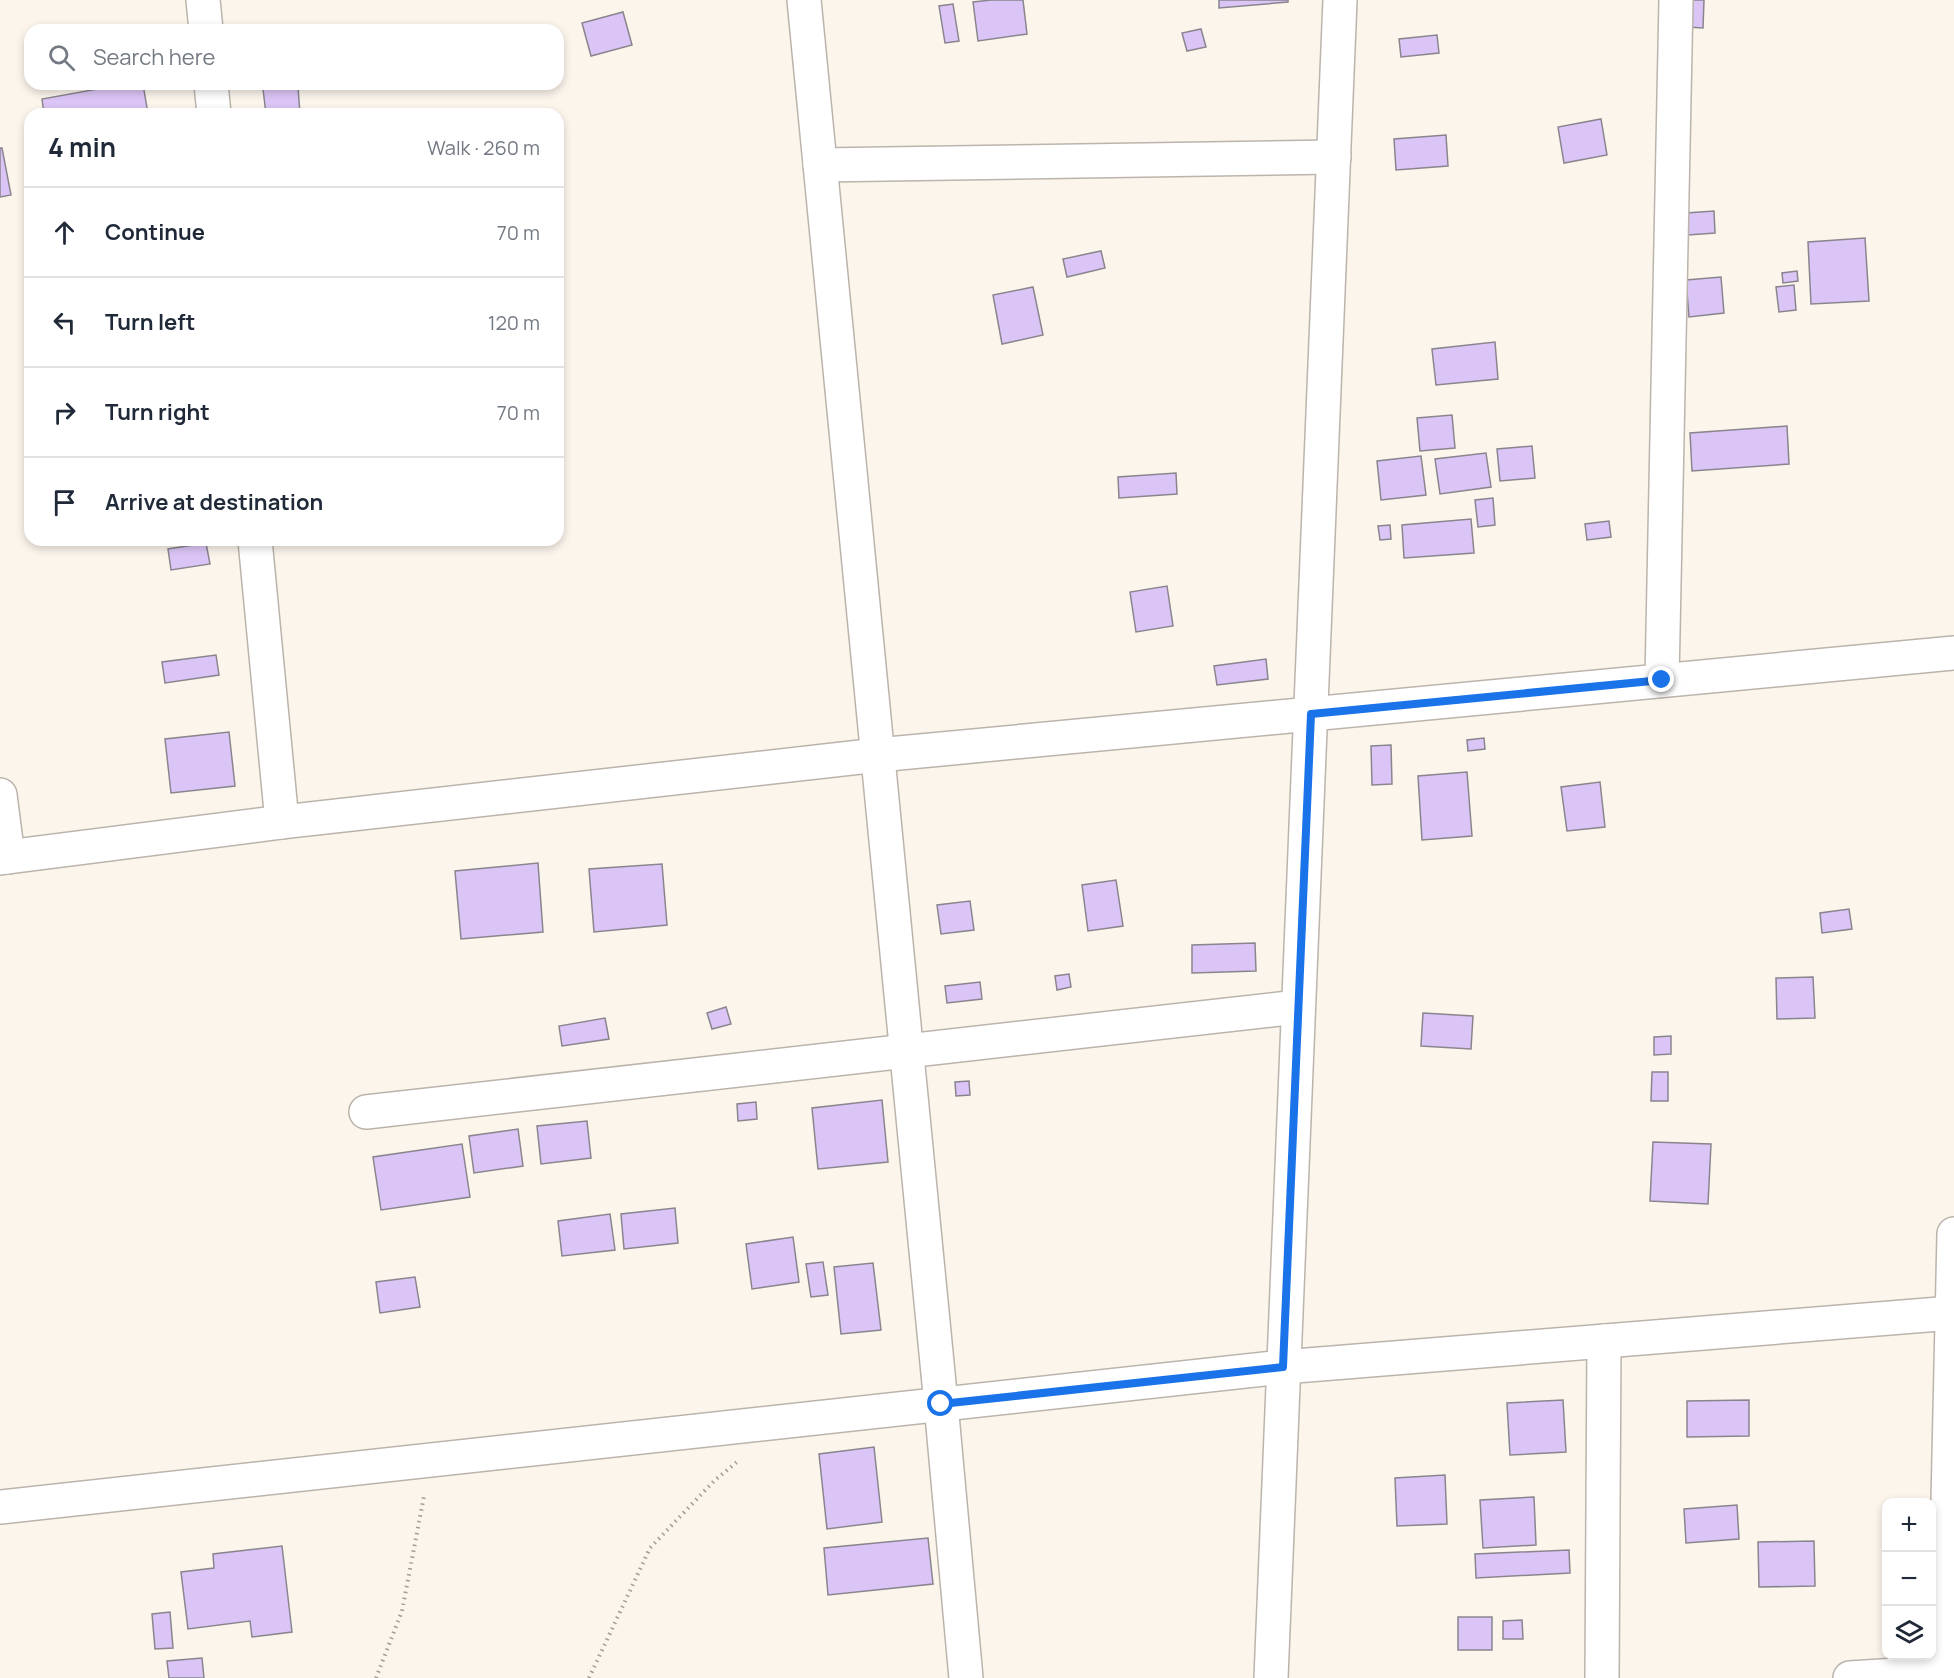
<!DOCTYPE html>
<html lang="en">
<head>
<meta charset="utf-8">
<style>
	body { margin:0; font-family:Manrope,sans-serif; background:#f2f2f3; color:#1f2937 }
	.controls { position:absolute; right:18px; bottom:18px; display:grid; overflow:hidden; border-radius:12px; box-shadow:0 3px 9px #0003 }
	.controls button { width:54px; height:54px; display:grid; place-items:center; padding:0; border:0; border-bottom:2px solid #e0e1e3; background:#fff; color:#1f2937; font:30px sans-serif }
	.stop { position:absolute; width:18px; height:18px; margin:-14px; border:4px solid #1a73e8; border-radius:50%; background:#fff }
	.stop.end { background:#1a73e8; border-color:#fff; box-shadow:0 2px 6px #0008 }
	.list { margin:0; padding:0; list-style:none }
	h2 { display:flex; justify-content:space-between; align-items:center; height:78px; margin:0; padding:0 24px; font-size:26px }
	h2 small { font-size:20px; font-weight:400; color:#747a83 }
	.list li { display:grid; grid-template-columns:39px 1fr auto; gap:18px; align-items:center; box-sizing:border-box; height:90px; padding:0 24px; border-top:2px solid #e0e1e3 }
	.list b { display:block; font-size:22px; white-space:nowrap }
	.list em { font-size:20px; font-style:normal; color:#747a83 }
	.icon { flex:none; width:33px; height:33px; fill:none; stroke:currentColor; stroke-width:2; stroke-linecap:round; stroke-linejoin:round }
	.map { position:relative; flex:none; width:1954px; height:1678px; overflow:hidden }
	.search { position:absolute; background:#fff; box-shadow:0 3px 9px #0003; left:24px; top:24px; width:540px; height:66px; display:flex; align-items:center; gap:15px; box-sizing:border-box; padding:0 21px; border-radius:18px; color:#747a83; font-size:22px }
	.panel { position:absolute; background:#fff; box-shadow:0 3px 9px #0003; left:24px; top:108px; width:540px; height:438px; border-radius:18px }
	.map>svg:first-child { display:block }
	.building { fill:#dbc5f6; stroke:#89858e; stroke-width:1.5 }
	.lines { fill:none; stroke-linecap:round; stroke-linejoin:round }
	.minor-casing { stroke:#bbb4ac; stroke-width:36 }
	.path { stroke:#a29d96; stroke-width:4; stroke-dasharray:1.5 4.5; stroke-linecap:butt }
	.minor { stroke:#fff; stroke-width:33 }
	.route { stroke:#1a73e8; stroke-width:8 }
</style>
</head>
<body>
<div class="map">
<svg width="1954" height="1678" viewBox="0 0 1954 1678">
	<rect width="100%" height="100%" fill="#fcf5ec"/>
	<g class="building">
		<polygon points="991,0 1023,0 1027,34 978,41 973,2"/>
		<polygon points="1219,0 1288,0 1288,2 1219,8"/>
		<polygon points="1688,0 1704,0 1703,28 1687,27"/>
		<polygon points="953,4 959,41 945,43 939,6"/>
		<polygon points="623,12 632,45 591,56 582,23"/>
		<polygon points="1201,29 1206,47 1187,51 1182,33"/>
		<polygon points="1437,35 1439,53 1401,57 1399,39"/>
		<polygon points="125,84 143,84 148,114 44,114 42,99"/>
		<polygon points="298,87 300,114 266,114 263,89"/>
		<polygon points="1601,119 1607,155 1564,163 1558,127"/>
		<polygon points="1446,135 1448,166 1396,170 1394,139"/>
		<polygon points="0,148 2,148 11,195 0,197"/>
		<polygon points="1714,211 1715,233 1688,235 1686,213"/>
		<polygon points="1865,238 1869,301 1811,304 1808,242"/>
		<polygon points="1101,251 1105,268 1067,277 1063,259"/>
		<polygon points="1797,271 1798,281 1783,283 1782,273"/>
		<polygon points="1721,277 1724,313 1689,317 1686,280"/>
		<polygon points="1794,285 1796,310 1779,312 1776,287"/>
		<polygon points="1033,287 1043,335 1002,344 993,295"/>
		<polygon points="1495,342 1498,379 1436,385 1432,349"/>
		<polygon points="1452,415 1455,448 1420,451 1417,418"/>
		<polygon points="1787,426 1789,464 1692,471 1690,433"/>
		<polygon points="1532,446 1535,478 1500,481 1497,449"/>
		<polygon points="1486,453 1491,487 1440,494 1435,459"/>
		<polygon points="1421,456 1426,495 1381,500 1377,461"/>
		<polygon points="1176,473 1177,494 1119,498 1118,477"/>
		<polygon points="1493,498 1495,525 1478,527 1475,500"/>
		<polygon points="1471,519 1474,553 1404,558 1402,525"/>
		<polygon points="1609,521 1611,537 1587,540 1585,524"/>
		<polygon points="1390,525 1391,539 1380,540 1378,526"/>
		<polygon points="206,543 210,564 171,570 168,549"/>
		<polygon points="1167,586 1173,626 1136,632 1130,592"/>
		<polygon points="216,655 219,675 165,683 162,662"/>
		<polygon points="1266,659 1268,679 1217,685 1214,666"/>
		<polygon points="229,732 235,786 171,793 165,739"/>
		<polygon points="1484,738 1485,749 1468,751 1467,740"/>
		<polygon points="1391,745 1392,784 1372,785 1371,746"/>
		<polygon points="1467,772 1472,836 1422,840 1418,776"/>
		<polygon points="1600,782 1605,827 1567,831 1561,787"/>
		<polygon points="538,863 543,932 461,939 455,871"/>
		<polygon points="662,864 667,925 594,932 589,869"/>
		<polygon points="1116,880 1123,926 1088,931 1082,885"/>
		<polygon points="970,901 974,930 941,934 937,905"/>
		<polygon points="1849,909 1852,929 1822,933 1820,913"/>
		<polygon points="1255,943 1256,971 1192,973 1192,945"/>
		<polygon points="1069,974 1071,987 1057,990 1055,976"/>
		<polygon points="1813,977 1815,1018 1777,1019 1776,978"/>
		<polygon points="980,982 982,999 947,1003 945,986"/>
		<polygon points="726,1007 731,1024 712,1029 707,1013"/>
		<polygon points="1423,1013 1473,1016 1471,1049 1421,1046"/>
		<polygon points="605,1018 609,1039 562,1046 559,1026"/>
		<polygon points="1671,1036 1671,1054 1654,1055 1654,1037"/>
		<polygon points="1652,1072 1668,1072 1668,1101 1651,1101"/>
		<polygon points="969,1081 970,1095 956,1096 955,1082"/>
		<polygon points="882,1100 888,1162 818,1169 812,1108"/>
		<polygon points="756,1102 757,1119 738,1121 737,1104"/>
		<polygon points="587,1121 591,1158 541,1164 537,1126"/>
		<polygon points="518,1129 523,1166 474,1173 469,1136"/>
		<polygon points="1653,1142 1711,1144 1708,1204 1650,1201"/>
		<polygon points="462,1144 470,1197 381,1210 373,1157"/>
		<polygon points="675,1208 678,1243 624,1249 621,1214"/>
		<polygon points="610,1214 615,1250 562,1256 558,1221"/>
		<polygon points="793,1237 799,1282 752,1289 746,1244"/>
		<polygon points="823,1262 828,1295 811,1297 806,1264"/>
		<polygon points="873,1263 881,1330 841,1334 834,1267"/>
		<polygon points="415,1277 420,1307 380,1313 376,1282"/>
		<polygon points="1563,1400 1566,1452 1510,1455 1507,1403"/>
		<polygon points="1749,1400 1749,1436 1687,1437 1687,1401"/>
		<polygon points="874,1447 882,1522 827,1529 819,1454"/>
		<polygon points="1445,1475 1447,1524 1397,1526 1395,1478"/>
		<polygon points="1534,1497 1536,1545 1483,1548 1480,1500"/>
		<polygon points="1737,1505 1739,1539 1686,1543 1684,1509"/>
		<polygon points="928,1538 933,1584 828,1595 824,1548"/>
		<polygon points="1814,1541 1815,1586 1759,1587 1758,1542"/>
		<polygon points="282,1546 292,1632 252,1637 250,1621 188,1629 181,1572 214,1568 213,1554"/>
		<polygon points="1569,1550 1570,1573 1476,1578 1475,1554"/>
		<polygon points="170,1612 173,1648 155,1649 152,1614"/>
		<rect x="1458" y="1617" width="34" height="33"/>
		<polygon points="1522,1620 1523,1639 1503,1639 1503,1621"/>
		<polygon points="202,1658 204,1678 169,1678 167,1661"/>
	</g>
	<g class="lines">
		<defs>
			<g id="minor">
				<polyline points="203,0 206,30"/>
				<polyline points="804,0 941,1404 966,1678"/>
				<polyline points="211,84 214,114"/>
				<polyline points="820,165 1334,157"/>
				<polyline points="255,540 282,822"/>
				<polyline points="1662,680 1676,0"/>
				<polyline points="0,795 8,857"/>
				<polyline points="0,858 282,822 878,755 1954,653"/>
				<polyline points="366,1112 1297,1007"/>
				<polyline points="0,1507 1283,1367 1952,1313"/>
				<polyline points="1271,1678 1340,0"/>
				<polyline points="1602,1678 1604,1341"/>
				<polyline points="1850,1678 1944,1672"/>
				<polyline points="1944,1678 1954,1234"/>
			</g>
		</defs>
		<use href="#minor" class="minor-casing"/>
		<g class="path">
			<polyline points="376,1678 402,1611 424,1496"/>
			<polyline points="589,1678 650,1548 715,1480 737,1462"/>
		</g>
		<use href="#minor" class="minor"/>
	</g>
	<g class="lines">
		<polyline class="route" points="941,1404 1283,1367 1311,714 1662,680"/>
	</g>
</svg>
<div class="controls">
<button>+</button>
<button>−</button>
<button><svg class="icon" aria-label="layers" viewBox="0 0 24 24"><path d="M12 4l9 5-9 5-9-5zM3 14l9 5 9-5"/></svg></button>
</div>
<div class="stop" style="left:941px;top:1404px"></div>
<div class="stop end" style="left:1662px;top:680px"></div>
<div class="search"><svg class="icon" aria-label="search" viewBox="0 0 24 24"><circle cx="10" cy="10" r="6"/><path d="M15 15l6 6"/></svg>Search here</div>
<section class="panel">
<h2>4 min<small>Walk · 260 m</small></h2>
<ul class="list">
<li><svg class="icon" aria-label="ahead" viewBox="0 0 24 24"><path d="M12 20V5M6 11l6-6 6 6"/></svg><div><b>Continue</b></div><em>70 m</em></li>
<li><svg class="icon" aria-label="left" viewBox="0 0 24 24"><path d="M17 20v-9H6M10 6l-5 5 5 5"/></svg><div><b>Turn left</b></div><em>120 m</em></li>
<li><svg class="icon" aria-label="right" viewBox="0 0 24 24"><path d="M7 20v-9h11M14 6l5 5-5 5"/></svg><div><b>Turn right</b></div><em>70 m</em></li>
<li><svg class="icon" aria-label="arrive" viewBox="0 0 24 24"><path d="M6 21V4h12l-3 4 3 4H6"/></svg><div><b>Arrive at destination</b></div></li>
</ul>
</section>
</div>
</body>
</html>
